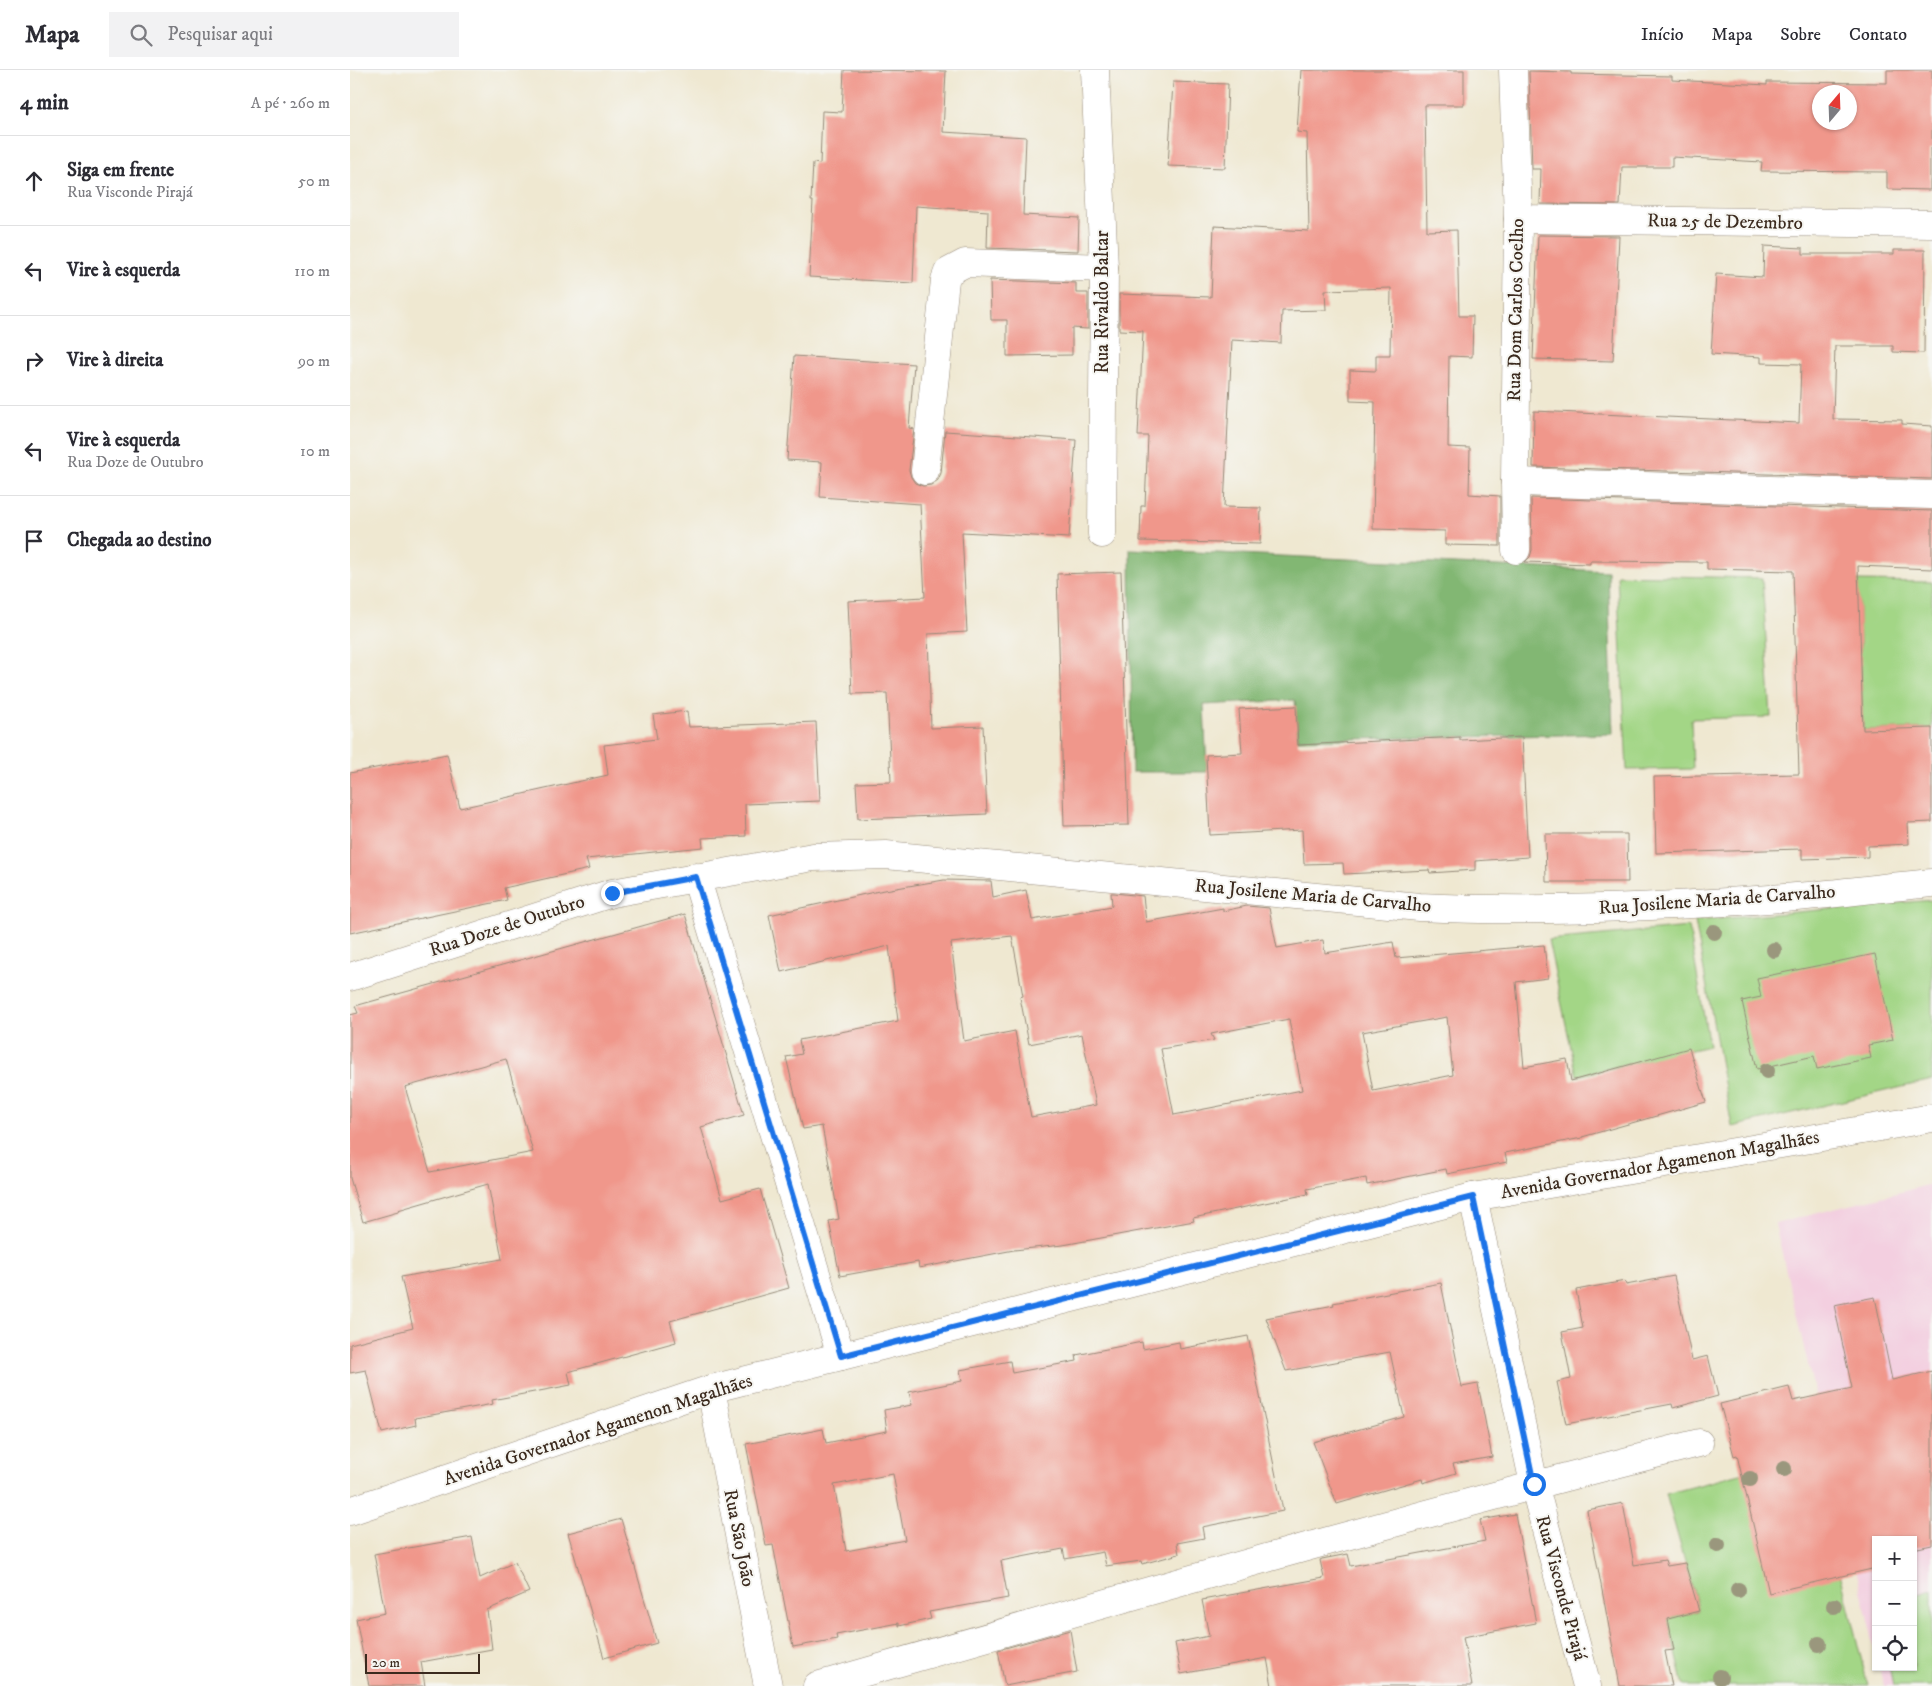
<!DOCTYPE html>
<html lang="pt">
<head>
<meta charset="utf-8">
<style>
	body { margin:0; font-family:"IM FELL DW Pica",serif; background:#f2f2f3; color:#2b2b33 }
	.controls { position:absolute; right:15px; bottom:15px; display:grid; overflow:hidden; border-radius:0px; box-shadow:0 1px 4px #0004 }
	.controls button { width:45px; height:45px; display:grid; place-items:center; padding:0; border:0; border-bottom:1px solid #e1e1e2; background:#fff; color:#2b2b33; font:25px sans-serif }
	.compass { position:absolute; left:1462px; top:15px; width:45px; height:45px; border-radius:50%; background:#fff; box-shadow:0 1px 4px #0004; rotate:19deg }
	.scale { position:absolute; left:15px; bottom:12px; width:115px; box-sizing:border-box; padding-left:5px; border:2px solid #3b2a1e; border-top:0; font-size:14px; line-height:18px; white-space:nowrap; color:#3b2a1e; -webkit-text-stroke:4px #f6f6f2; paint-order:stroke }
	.stop { position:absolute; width:15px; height:15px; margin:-11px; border:4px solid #1a73e8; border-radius:50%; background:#fff }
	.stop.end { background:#1a73e8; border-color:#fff; box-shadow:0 1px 5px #0008 }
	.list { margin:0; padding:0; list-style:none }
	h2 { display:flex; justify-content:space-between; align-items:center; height:65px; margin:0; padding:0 20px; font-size:21px }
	h2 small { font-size:16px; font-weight:400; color:#7c7c81 }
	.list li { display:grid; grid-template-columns:32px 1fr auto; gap:15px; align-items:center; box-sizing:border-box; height:90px; padding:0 20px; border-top:1px solid #e1e1e2 }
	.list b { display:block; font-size:19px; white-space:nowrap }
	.list p { margin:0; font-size:16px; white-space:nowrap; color:#7c7c81 }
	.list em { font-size:16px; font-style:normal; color:#7c7c81 }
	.icon { flex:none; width:28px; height:28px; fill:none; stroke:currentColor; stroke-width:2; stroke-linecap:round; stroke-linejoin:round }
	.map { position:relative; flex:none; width:1582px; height:1616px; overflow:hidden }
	header { display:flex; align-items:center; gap:30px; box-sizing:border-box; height:70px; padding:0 25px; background:#fff; border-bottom:1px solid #e1e1e2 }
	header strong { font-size:24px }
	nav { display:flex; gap:28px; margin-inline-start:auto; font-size:18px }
	.search { width:350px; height:45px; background:#f2f2f3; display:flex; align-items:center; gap:12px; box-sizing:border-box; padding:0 18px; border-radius:0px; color:#7c7c81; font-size:19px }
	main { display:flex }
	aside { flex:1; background:#fff }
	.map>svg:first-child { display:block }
	.built { fill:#f3cfe0 }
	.green { fill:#a3d686; stroke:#6f8052 }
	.forest { fill:#82b773; stroke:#5e7048 }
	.building { fill:#f0978b; fill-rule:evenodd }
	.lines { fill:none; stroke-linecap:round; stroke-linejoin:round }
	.minor-casing { stroke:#958978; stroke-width:29 }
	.major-casing { stroke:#958978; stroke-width:29 }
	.minor { stroke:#fff; stroke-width:28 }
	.major { stroke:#fff; stroke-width:28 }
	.tree { fill:#9a977d }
	.route { stroke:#1a73e8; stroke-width:6 }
	.labels { text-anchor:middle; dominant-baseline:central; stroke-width:4; stroke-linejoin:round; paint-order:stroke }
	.street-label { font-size:19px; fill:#3b2a1e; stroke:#f6f6f2 }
</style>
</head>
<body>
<header>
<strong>Mapa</strong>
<div class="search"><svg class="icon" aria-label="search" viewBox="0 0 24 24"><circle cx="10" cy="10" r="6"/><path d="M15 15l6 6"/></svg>Pesquisar aqui</div>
<nav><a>Início</a><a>Mapa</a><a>Sobre</a><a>Contato</a></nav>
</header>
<main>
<aside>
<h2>4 min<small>A pé · 260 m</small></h2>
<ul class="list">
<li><svg class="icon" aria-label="ahead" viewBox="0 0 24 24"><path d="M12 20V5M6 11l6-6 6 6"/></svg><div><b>Siga em frente</b><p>Rua Visconde Pirajá</p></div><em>50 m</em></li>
<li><svg class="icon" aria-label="left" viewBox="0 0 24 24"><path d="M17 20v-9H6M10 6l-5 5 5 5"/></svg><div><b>Vire à esquerda</b></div><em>110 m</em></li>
<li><svg class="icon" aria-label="right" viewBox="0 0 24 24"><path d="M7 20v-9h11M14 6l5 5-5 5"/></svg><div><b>Vire à direita</b></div><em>90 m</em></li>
<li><svg class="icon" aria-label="left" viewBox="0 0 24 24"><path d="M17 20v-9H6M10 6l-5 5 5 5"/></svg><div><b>Vire à esquerda</b><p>Rua Doze de Outubro</p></div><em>10 m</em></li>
<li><svg class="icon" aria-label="arrive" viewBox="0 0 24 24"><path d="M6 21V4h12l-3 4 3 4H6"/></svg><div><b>Chegada ao destino</b></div></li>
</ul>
</aside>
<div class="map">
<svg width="1582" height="1616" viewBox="0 0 1582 1616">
	<rect width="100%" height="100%" fill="#f6f6f2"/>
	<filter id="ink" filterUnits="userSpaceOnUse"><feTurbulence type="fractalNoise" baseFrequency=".02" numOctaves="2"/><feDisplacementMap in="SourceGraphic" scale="10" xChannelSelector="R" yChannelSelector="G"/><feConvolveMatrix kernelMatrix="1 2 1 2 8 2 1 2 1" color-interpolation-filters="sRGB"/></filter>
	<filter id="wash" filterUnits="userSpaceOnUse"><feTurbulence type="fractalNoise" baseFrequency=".0096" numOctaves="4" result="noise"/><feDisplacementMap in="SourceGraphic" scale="20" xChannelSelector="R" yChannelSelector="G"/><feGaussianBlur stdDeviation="1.12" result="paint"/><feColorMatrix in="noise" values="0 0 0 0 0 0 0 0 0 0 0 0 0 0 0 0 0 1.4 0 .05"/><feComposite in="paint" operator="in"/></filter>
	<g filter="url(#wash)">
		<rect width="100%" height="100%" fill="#efe8d1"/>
		<polygon class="built" points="1582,1114 1582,1616 1534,1616 1529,1597 1563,1597 1563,1470 1526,1470 1526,1584 1425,1154"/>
		<g class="green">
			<polygon points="1267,505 1412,508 1421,647 1341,649 1343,699 1277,700"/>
			<polygon points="1508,511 1582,512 1582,658 1513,660"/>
			<polygon points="1582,830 1582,1010 1382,1057 1345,851"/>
			<polygon points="1339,857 1359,976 1227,1006 1198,870"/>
			<polygon points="1461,1385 1518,1616 1334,1616 1318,1549 1349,1541 1316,1424"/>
			<polygon points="1582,1520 1582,1616 1543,1616 1539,1597 1563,1597 1563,1526"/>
		</g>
		<polygon class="forest" points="780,479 1258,501 1263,664 948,670 945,630 854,635 857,702 782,702"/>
		<g id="blocks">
			<g class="building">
				<polygon points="494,0 596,1 593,62 676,67 673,145 729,148 728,181 637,178 638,141 566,136 563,213 459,207 463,131 461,131 463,93 470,94 472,41 492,42"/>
				<polygon points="951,0 1114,0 1114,35 1075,35 1077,161 1107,160 1109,246 1123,246 1122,287 1099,286 1098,377 1120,378 1119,424 1150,426 1150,476 1095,475 1095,461 1023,459 1025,332 1000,331 1000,300 1026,301 1026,285 1040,285 1041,218 975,220 976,240 932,241 931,273 882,270 874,437 911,438 910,474 790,471 791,436 795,436 798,366 788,366 793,261 769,260 769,224 861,227 864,156 959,161 957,63 947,62"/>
				<path d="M1537,0H1582V79H1580V120L1537,119V102L1411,101L1412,92L1322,87V97H1272L1270,135L1190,134L1191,99H1182L1179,1L1221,2V4L1322,6V10L1417,15V12L1537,13ZM1470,22H1500V52H1470Z"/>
				<polygon points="823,12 878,14 875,98 818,96"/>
				<polygon points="1188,165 1269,166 1263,291 1183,289"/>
				<polygon points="1414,176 1453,178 1453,184 1544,184 1544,180 1575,180 1574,283 1543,282 1543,276 1485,276 1483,349 1552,350 1552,354 1582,356 1582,409 1183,397 1184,341 1449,353 1451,294 1411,293 1411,287 1361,284 1366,204 1413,207"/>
				<polygon points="640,210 726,213 726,223 738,223 738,259 722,258 722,285 657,286 657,250 641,250"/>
				<polygon points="444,286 564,294 559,358 564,359 559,400 561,407 565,413 573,416 581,415 588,410 591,403 595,361 726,370 719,468 612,462 617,562 578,564 581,658 633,656 637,744 508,749 506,713 541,712 537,623 502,624 498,531 575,527 570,434 470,427 472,392 437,390"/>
				<polygon points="1181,428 1582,441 1582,499 1508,496 1513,660 1582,658 1582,752 1558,753 1559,774 1518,776 1518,787 1452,789 1452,779 1306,783 1304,707 1449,704 1443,501 1357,499 1357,492 1240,491 1240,494 1175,492 1180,487 1182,480"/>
				<polygon points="771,502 779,755 714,756 707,504"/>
				<polygon points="946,636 948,675 1110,667 1110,670 1172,667 1178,787 1125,791 1125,800 1080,803 1079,800 994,804 993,793 954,794 952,760 860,765 856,685 892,683 889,639"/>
				<polygon points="337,641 339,657 466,652 470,731 395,734 396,766 352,768 353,777 236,789 239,799 154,818 157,830 0,863 0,703 97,684 110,738 258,705 254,675 307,669 303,645"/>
				<polygon points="1195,764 1277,764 1278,812 1196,812"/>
				<path d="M594,810L641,811L643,827L676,820L682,850L762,836L761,823H764L793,826L796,852L873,838V841L897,836L919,838L927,878L973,870L975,883L1043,872L1046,888L1194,875L1198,908L1166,912L1174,997L1217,989L1221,1011L1339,978L1356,1032L1232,1067V1068L1155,1083L1157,1092L1097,1104L1096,1099L1017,1115L1016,1108L957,1119L958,1124L843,1148L844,1151L713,1175L664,1180L569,1198L568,1192L490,1206L479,1151L489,1149L472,1056L453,1059L436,987L452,984L449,970L548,951L539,876L431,902L419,845L529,821ZM662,866L673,926L670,927L679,974L732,964L746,1035L681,1047L665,961L614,971L601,873ZM1097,947L1103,1005L1023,1021L1012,962ZM939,949L952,1020L824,1045L811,979L864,970L861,964Z"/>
				<path d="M335,844L394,1045L351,1057L372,1129L410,1119L439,1218L320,1251L326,1272L218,1302L221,1315L142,1330L143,1334L65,1348L66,1355L32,1363L16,1300L0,1303V1274L63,1258L51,1207L152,1189L138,1114L48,1140V1142L13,1152L0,1108V945L8,943L5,936ZM156,989L183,1082L80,1102L55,1017Z"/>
				<polygon points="1525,884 1543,970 1518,975 1521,988 1467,999 1464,986 1407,999 1392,931 1411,927 1407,908"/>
				<polygon points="1324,1206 1342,1290 1358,1286 1368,1326 1323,1338 1322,1334 1216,1354 1207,1312 1221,1309 1212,1262 1233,1258 1226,1220 1275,1211 1276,1215"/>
				<polygon points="1091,1213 1112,1317 1128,1314 1142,1387 1103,1394 1106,1403 1073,1413 1072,1409 987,1434 963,1372 1054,1347 1040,1282 936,1301 916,1248 984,1235 983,1233"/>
				<polygon points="1525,1227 1542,1310 1582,1301 1582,1475 1563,1479 1563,1470 1526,1470 1526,1498 1419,1523 1387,1385 1384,1386 1370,1334 1439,1317 1443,1331 1502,1318 1484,1235"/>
				<path d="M898,1266L933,1441L852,1457L854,1468L827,1473L829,1484L792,1494L791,1491L756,1496L753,1482L715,1489L713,1479L651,1491L658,1528L579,1542L581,1549L549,1556V1553L486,1565L487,1569L443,1577L423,1475L416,1476L396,1374L473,1359L476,1373L537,1361L534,1340L562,1335L559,1322L612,1311L610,1300L660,1291L662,1303L727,1291L726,1285L792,1272L793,1279L829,1272L830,1279ZM543,1404L555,1470L496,1481L484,1415Z"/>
				<polygon points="1273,1433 1284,1495 1315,1490 1317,1496 1335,1493 1349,1541 1318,1549 1324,1580 1315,1581 1322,1616 1270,1616 1237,1440"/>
				<polygon points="1165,1444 1186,1553 1113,1567 1122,1616 922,1616 917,1588 831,1604 825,1573 859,1566 852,1530 974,1508 970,1490 972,1489 998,1484 1001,1496 1135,1471 1130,1450"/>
				<polygon points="271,1449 307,1573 254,1588 218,1463"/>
				<polygon points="122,1467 130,1508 165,1492 179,1522 137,1540 142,1579 71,1592 75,1616 19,1616 6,1549 35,1543 24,1484"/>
				<polygon points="720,1560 727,1602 655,1616 648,1580"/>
			</g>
		</g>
	</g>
	<g filter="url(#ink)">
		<use href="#blocks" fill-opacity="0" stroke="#958978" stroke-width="1"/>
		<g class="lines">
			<defs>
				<g id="minor">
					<polyline points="745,0 754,198 752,464"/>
					<polyline points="1163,0 1168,149 1165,412 1166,480"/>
					<polyline points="1168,149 1582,154"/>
					<polyline points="575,401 595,210 598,202 615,193 754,198"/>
					<polyline points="1165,412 1582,425"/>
					<polyline points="346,807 491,1286"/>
					<path d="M0,907L262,823L463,787L536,785L1069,837C1195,843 1321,837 1446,827C1492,823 1537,817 1582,813"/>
					<polyline points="361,1319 418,1616"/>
					<path d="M467,1616C760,1532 1053,1447 1349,1373"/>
				</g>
				<g id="major">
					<polyline points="1123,1127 1184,1414 1237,1616"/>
					<polyline points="0,1441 361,1319 1123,1127 1582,1048"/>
				</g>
			</defs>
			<use href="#minor" class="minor-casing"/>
			<use href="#major" class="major-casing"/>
			<use href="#minor" class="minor"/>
			<use href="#major" class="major"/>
		</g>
		<g class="tree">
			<circle cx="1364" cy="862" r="8"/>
			<circle cx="1424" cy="880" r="8"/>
			<circle cx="1417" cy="1001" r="8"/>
			<circle cx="1434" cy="1399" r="8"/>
			<circle cx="1400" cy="1409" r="8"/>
			<circle cx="1368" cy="1475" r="8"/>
			<circle cx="1388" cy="1520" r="8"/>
			<circle cx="1484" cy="1536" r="8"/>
			<circle cx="1469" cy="1574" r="8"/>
			<circle cx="1370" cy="1607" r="8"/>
		</g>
	</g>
	<g class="lines" filter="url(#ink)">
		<polyline class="route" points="262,823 346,807 491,1286 1123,1127 1184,1414"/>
	</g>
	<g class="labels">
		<g class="street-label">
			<text transform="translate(1375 152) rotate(1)">Rua 25 de Dezembro</text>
			<text transform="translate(752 232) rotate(-90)">Rua Rivaldo Baltar</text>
			<text transform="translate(1166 240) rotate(-89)">Rua Dom Carlos Coelho</text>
			<text transform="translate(963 826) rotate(5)">Rua Josilene Maria de Carvalho</text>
			<text transform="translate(1367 830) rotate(-4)">Rua Josilene Maria de Carvalho</text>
			<text transform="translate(157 856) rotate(-18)">Rua Doze de Outubro</text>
			<text transform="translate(1310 1095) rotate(-10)">Avenida Governador Agamenon Magalhães</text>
			<text transform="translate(248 1360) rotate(-18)">Avenida Governador Agamenon Magalhães</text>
			<text transform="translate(389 1468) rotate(79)">Rua São João</text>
			<text transform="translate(1211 1518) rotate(75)">Rua Visconde Pirajá</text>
		</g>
	</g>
</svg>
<div class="controls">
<button>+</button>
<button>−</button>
<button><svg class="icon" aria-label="locate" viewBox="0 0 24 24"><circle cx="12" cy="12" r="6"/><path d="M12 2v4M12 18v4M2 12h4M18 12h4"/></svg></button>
</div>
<svg class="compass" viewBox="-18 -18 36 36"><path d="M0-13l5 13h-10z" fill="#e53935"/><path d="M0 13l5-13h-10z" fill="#7c7c81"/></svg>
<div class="scale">20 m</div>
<div class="stop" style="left:1184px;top:1414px"></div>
<div class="stop end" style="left:262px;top:823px"></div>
</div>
</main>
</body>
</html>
